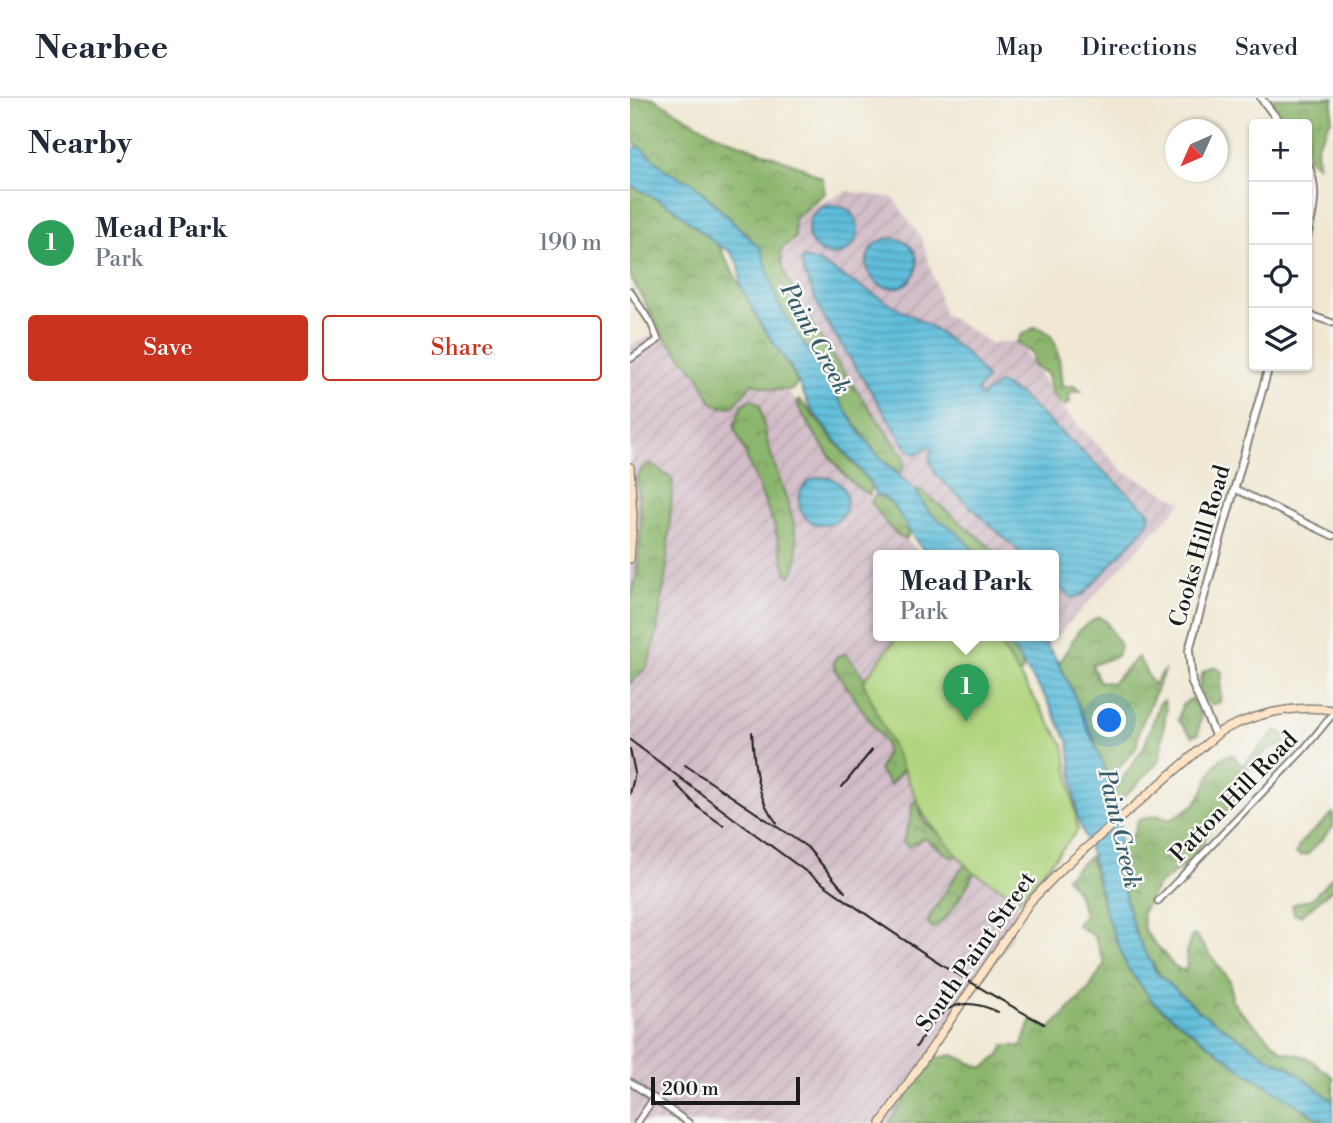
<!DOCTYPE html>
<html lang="en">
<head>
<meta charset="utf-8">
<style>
	body { margin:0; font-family:"Libre Bodoni",serif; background:#f6f6f7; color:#1f2937 }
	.controls { position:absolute; right:21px; top:21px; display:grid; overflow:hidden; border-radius:7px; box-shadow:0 2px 5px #0004 }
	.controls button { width:63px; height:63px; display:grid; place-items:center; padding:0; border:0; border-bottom:2px solid #e0e1e3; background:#fff; color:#1f2937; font:35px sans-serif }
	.compass { position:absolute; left:535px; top:21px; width:63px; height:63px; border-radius:50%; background:#fff; box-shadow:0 2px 5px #0004; rotate:225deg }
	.scale { position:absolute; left:21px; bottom:18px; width:149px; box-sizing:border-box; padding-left:7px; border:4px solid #1c1c1c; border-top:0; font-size:19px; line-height:24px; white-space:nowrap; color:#1c1c1c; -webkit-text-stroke:5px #f6f6f2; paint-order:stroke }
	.you { position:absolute; left:480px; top:623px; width:24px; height:24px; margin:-18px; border:5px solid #fff; border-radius:50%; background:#1a73e8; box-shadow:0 0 0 10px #1a73e833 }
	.badge { display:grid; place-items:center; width:46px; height:46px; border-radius:50%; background:#c8321e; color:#fff; font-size:23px; font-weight:700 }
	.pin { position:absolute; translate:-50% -58px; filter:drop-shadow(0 2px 4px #0008) }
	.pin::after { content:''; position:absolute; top:37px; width:24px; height:21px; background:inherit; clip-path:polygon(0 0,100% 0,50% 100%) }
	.popup { position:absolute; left:243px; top:452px; width:186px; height:91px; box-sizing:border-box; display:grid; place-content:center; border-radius:7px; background:#fff; filter:drop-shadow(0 2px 5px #0005); font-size:23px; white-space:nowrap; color:#747a83 }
	.popup b { font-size:26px; color:#1f2937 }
	.popup::after { content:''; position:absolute; left:50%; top:100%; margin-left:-14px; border:14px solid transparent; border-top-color:#fff }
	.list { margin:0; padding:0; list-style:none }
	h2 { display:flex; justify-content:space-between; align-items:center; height:91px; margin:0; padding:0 28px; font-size:30px }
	h2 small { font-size:23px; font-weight:400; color:#747a83 }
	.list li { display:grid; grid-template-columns:46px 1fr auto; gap:21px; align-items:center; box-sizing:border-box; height:105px; padding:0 28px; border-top:2px solid #e0e1e3 }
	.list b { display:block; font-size:26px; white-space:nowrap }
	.list p { margin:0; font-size:23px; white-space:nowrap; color:#747a83 }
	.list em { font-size:23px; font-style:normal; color:#747a83 }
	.actions { display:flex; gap:14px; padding:21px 28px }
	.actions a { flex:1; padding:16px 0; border:2px solid #c8321e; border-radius:7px; text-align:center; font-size:24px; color:#c8321e }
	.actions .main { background:#c8321e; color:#fff }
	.icon { flex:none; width:38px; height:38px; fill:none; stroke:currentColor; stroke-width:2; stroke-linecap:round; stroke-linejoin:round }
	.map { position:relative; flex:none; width:703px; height:1025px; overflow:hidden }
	header { display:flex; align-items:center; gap:42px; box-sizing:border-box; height:98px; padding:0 35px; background:#fff; border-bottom:2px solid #e0e1e3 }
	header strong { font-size:33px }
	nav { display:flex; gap:38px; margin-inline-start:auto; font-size:24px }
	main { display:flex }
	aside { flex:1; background:#fff }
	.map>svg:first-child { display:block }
	.industrial { fill:url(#industrial-furrows) }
	.forest { fill:url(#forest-crowns); stroke:#546944; stroke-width:2 }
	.park { fill:#b0d57e; stroke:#66784d; stroke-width:2 }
	.water { fill:url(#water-rules); stroke:#3d6d7c; stroke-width:2 }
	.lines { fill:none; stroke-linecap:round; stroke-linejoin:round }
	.minor-casing { stroke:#868278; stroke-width:9 }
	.tertiary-casing { stroke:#868278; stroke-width:10 }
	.secondary-casing { stroke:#868278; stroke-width:10 }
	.minor { stroke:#fff; stroke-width:5 }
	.tertiary { stroke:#fff; stroke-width:6 }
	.secondary { stroke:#fee4c6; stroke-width:7 }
	.rail { stroke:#1c1c1c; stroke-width:2 }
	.labels { text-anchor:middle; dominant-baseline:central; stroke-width:5; stroke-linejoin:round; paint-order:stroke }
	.street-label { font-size:23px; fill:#1c1c1c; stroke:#f6f6f2 }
	.water-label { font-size:24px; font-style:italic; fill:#365d69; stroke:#f6f6f2 }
</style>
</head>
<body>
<header>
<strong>Nearbee</strong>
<nav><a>Map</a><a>Directions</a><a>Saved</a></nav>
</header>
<main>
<aside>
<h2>Nearby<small></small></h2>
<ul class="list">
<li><span class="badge" style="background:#2e9e5b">1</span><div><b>Mead Park</b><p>Park</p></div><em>190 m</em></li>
</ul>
<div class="actions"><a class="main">Save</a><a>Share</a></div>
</aside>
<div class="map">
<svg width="703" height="1025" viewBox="0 0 703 1025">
	<defs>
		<pattern id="industrial-furrows" width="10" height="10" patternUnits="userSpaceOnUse" patternTransform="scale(1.75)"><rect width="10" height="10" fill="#d2bdc8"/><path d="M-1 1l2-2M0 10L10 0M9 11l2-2" fill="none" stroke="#b4a2ab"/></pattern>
		<pattern id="forest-crowns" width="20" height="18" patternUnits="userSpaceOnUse" patternTransform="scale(1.75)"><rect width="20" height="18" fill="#8cb66d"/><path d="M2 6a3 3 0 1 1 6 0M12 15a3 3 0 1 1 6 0" fill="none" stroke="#729359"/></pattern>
		<pattern id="water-rules" width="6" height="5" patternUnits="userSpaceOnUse" patternTransform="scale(1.75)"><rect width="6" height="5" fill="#5ebedc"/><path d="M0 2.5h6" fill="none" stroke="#4d9ab2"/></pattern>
	</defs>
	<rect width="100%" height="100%" fill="#f6f6f2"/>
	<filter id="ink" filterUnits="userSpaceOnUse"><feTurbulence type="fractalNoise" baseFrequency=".0143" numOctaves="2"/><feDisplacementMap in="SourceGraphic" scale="14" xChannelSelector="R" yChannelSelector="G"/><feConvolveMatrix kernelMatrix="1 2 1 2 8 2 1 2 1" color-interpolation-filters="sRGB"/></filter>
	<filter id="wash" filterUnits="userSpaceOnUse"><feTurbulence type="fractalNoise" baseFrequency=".00686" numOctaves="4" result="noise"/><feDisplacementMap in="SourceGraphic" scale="28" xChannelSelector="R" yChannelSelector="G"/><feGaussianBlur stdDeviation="1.57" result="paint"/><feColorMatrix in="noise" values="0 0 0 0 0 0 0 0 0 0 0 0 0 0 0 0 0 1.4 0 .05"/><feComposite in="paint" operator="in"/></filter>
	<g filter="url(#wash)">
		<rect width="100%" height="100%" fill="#f0e8d3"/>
		<g class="industrial">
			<polygon points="218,93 263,100 292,141 314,216 362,246 388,243 428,306 493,373 552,404 417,548 408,538 424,538 424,458 336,458 293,411 209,294 136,148 166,116"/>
			<polygon points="87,206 291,458 248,458 248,538 268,538 233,585 340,772 390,801 380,842 259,1025 0,1025 0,248"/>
		</g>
		<g class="forest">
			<path d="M0,0H23L85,36L172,69L192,80L195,95L164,121L165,140L152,150C139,184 253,325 274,359L275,368L269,375L248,358L188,273L148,205L131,151L73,94L38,74L0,41Z"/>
			<polygon points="635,0 703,0 701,22 687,47 688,67 677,59 677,26 659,26"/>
			<polygon points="0,87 42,109 89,148 129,223 164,276 167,285 162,292 144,292 122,285 104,308 90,309 81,303 69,278 34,239 0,178"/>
			<path d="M405,229C432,234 429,268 432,288H444L451,293L439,295L440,305L434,308C420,300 420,290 417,275L403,268L402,255L387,245L390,238Z"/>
			<path d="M122,301L130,307C133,322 135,336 139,350C148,383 181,447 161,478L157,476L144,427L104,328L112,307Z"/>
			<path d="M170,302L241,386L240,396C216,390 182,332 169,310L167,304Z"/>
			<polygon points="20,365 43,382 36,475 26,539 18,568 0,586 0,503 7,476 11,429 7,379 13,369"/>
			<path d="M287,391L294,394L371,458H349C334,435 289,419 287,391Z"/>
			<path d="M246,397C262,400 279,423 278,439L274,441C259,433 251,417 241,404Z"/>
			<polygon points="468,519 476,523 490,548 487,558 462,567 469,583 482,585 508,559 523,587 535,571 510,630 506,650 480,679 472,669 465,643 429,565 449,532"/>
			<polygon points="339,538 374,538 392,564 393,573 380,585"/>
			<polygon points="216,556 249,599 275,669 260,687 249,672 256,655 255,645 206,573 203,564 207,558"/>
			<path d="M585,569L592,574L590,604L582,607C570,600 566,587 573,574Z"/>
			<polygon points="562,600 571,618 568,636 562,638 548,622 552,607"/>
			<path d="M534,602L536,610L530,662C524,669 489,705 484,707L483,695L514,649L529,606Z"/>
			<path d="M647,632L655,637L656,646L639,651L610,679L603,708L583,727L562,762L527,788L512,815L514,832L543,867L553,873L557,869L556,854L562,838H566L600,883L602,902L609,912L652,953L676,959L703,979V1003L659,969L639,960L569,913L532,880L510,846L500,818L489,770L491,748L504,736L508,722L527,717L540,722C548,716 561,711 567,703C578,691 580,657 603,657L610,666H614Z"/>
			<polygon points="287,702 294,724 323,747 328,757 321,759 294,740 278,749 273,744 281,720 282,705"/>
			<polygon points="703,715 703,729 678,756 670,758 666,755 671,744"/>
			<polygon points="460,758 475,813 497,869 524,905 611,971 696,1025 259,1025 301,961 323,957 353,970 369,958 374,948 391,948 402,922 420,931 459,891 475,865 464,838 447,827 454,815 447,794 436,779"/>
			<path d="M338,765L345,772C338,788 318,822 303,830L298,825L300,818L329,773Z"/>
			<polygon points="703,778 703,790 671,818 664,816 662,807 683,800"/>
		</g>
		<polygon class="park" points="268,538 364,538 434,647 448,732 390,801 340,772 295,719 233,584"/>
		<g class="water">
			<path d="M10,49L38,74L63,85L131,151L148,205L229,333L248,358L286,393L299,414L324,432L349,458C337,458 315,462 304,458C277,447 271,400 246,397L241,386L180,310L162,271L129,223L111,188L109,167L100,153L89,148L42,109L0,87V51Z"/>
			<circle cx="203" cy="132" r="25"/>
			<circle cx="262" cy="165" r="25"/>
			<polygon points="174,160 188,164 303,230 336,255 355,278 356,282 347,293 350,299 369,285 389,296 520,415 517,428 453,497 441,500 424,484 424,458 394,458 306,377 299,361 302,351 297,349 286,356 277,350 193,218 173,172 171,164"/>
			<circle cx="193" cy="403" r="24"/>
			<polygon points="374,538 408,538 423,555 441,590 481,685 482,703 490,715 489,770 497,806 505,835 526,874 569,913 639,960 659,969 703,1003 703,1025 696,1025 611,971 524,905 497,869 475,813 462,759 447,717 439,645 417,602"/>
		</g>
	</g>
	<g filter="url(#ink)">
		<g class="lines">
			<defs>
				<g id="minor">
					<polyline points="0,193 22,227 28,242 0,261"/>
					<polyline points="677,216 703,225"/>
					<polyline points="605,391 703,438"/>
					<polyline points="528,803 674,651 703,616"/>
					<polyline points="0,984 59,1025"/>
					<polyline points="7,1025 24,1000"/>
				</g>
				<g id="tertiary">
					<polyline points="631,0 651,26"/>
					<path d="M677,65C689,90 684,112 677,138"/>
					<polyline points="585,637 562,585 559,552 639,268"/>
				</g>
				<g id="secondary">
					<polyline points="0,369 3,420 0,461"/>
					<path d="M251,1025L400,804L435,768L591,633C627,615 663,606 703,612"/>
				</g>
			</defs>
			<use href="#minor" class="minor-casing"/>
			<use href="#tertiary" class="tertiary-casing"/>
			<use href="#secondary" class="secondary-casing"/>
			<use href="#minor" class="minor"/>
			<use href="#tertiary" class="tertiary"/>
			<use href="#secondary" class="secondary"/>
			<g class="rail">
				<path d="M122,634C124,664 126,701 147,725"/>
				<path d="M0,642C134,743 266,847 414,926"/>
				<polyline points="0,651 5,675 0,696"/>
				<polyline points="55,667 177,749 215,794"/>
				<polyline points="44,684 70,711 94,728"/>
				<polyline points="212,689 242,652"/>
				<path d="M286,949C308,915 324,893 368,914"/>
			</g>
		</g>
	</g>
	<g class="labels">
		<g class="street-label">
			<text transform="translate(570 448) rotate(-74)">Cooks Hill Road</text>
			<text transform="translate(604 699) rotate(-46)">Patton Hill Road</text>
			<text transform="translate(346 854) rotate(-55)">South Paint Street</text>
		</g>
		<g class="water-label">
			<text transform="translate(185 241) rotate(62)">Paint Creek</text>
			<text transform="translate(489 731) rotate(77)">Paint Creek</text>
		</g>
	</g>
</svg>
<div class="controls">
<button>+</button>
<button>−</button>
<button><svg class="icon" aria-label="locate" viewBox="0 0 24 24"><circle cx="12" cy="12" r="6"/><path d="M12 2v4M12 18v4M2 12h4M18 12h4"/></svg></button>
<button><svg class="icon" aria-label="layers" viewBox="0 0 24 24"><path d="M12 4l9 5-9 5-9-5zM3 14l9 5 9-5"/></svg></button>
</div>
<svg class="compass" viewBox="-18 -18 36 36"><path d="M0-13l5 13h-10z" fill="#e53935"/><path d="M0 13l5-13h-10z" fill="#747a83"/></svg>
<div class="scale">200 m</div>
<div class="you"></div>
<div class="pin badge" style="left:336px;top:624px;background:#2e9e5b">1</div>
<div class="popup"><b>Mead Park</b>Park</div>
</div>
</main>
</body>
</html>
